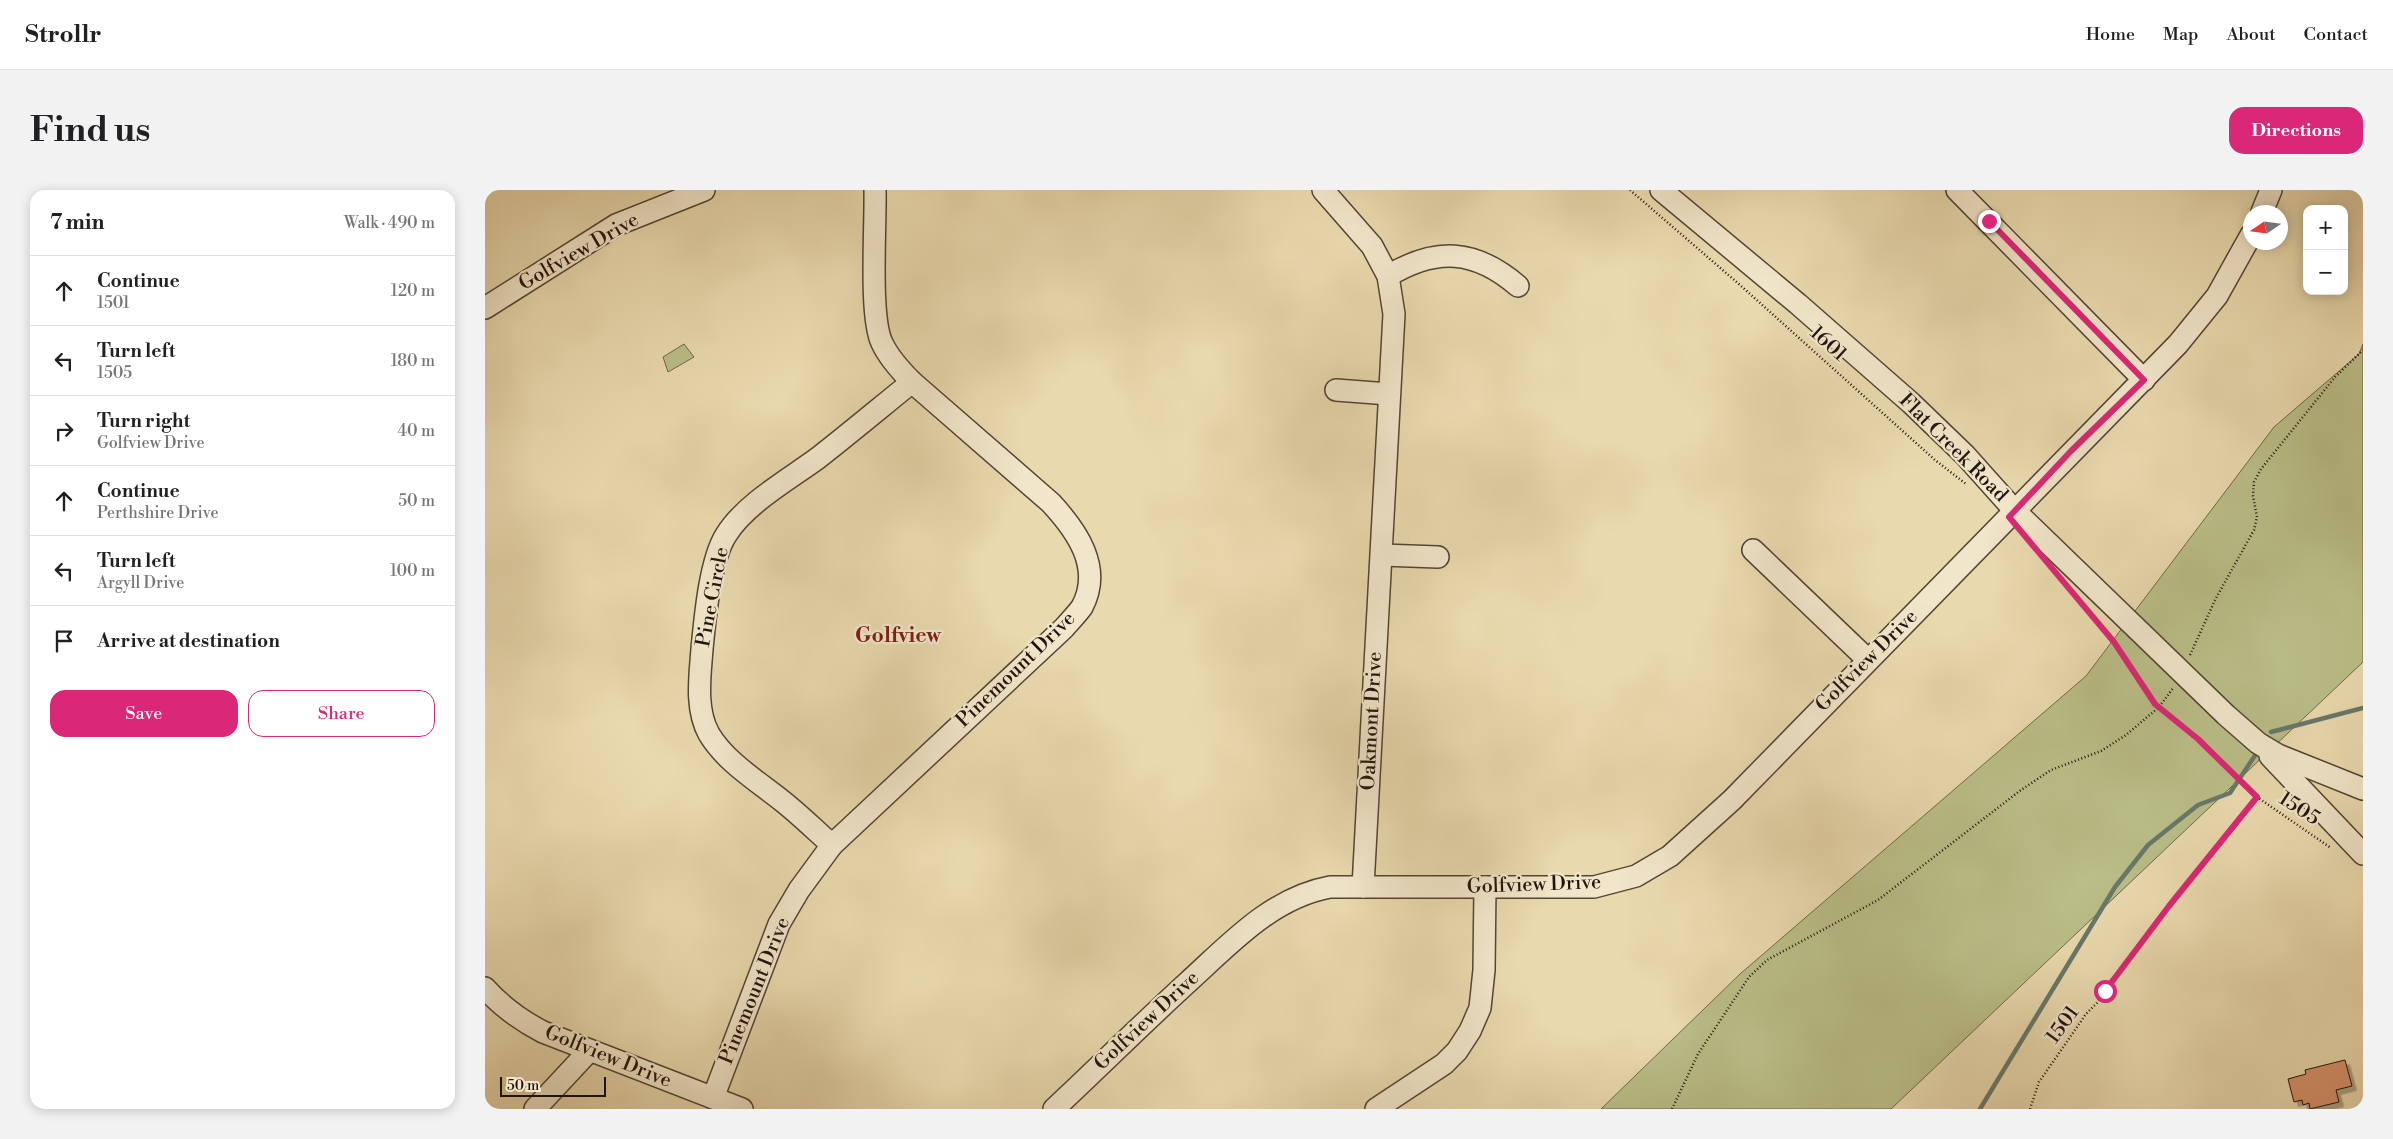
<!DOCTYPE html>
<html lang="en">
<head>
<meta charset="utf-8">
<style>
	body { margin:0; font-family:"Libre Bodoni",serif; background:#f2f2f2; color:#202124 }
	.controls { position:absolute; right:15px; top:15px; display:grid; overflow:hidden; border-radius:10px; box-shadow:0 2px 12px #0003 }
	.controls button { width:45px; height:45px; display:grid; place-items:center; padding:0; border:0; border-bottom:1px solid #e0e0e0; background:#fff; color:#202124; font:25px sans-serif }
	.compass { position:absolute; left:1758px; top:15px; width:45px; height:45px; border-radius:50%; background:#fff; box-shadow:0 2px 12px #0003; rotate:257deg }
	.scale { position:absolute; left:15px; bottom:12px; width:106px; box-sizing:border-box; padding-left:5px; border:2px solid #22140c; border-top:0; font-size:14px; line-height:18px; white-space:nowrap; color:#22140c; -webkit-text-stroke:4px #f1e6ca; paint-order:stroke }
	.stop { position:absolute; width:15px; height:15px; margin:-11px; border:4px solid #db2777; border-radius:50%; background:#fff }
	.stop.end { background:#db2777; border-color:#fff; box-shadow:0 1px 5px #0008 }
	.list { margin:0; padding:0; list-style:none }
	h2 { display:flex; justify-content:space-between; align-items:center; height:65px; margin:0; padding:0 20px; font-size:21px }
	h2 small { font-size:16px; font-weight:400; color:#757577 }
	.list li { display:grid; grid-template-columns:32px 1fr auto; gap:15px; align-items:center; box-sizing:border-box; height:70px; padding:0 20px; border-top:1px solid #e0e0e0 }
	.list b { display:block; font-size:19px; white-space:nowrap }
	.list p { margin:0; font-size:16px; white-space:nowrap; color:#757577 }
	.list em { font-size:16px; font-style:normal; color:#757577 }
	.actions { display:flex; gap:10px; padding:15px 20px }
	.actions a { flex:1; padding:11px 0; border:1px solid #db2777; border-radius:15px; text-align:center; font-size:18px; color:#db2777 }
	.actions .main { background:#db2777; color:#fff }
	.icon { flex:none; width:28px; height:28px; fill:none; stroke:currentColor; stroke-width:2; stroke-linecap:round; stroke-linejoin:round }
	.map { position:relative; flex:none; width:1878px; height:919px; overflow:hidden; border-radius:15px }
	header { display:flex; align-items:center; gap:30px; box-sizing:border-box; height:70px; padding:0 25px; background:#fff; border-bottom:1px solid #e0e0e0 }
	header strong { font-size:24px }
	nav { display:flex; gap:28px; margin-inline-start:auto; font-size:18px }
	.intro { display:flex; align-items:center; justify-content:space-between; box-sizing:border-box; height:120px; padding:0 30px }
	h1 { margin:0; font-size:35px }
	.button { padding:12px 22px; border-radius:15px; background:#db2777; color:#fff; font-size:18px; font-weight:700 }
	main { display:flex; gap:30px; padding:0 30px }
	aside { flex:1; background:#fff; border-radius:15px; box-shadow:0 2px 12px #0003 }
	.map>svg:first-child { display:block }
	.green { fill:#babe88; stroke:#6e694a }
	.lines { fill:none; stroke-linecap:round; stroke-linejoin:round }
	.stream { stroke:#68786a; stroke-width:4.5 }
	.building { fill:#d5926c; stroke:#22140c; filter:url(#shadow) }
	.minor-casing { stroke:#544534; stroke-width:24 }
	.path { stroke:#22140c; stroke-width:2.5; stroke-dasharray:1 2.5; stroke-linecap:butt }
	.minor { stroke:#f1e6ca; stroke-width:21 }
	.route { stroke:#db2777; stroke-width:6 }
	.labels { text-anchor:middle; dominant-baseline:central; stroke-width:4.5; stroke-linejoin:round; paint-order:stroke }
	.street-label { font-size:20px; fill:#22140c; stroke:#f1e6ca }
	.neighbourhood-label { font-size:21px; font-weight:bold; fill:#7a1f14; stroke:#f1e6ca }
</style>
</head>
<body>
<header>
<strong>Strollr</strong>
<nav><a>Home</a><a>Map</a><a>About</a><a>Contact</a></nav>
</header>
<div class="intro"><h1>Find us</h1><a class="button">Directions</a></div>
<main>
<aside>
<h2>7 min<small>Walk · 490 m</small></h2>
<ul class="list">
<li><svg class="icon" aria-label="ahead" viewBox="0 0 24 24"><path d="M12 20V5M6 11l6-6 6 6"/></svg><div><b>Continue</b><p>1501</p></div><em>120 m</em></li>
<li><svg class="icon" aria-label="left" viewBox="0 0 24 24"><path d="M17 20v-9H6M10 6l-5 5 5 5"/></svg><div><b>Turn left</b><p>1505</p></div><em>180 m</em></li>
<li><svg class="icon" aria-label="right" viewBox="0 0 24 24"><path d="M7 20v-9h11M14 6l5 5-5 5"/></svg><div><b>Turn right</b><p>Golfview Drive</p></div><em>40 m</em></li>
<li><svg class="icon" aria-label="ahead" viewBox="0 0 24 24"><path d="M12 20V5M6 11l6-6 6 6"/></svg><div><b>Continue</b><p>Perthshire Drive</p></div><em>50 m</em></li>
<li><svg class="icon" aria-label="left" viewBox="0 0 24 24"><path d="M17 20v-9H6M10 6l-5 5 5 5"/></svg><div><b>Turn left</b><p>Argyll Drive</p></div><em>100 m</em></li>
<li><svg class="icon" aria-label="arrive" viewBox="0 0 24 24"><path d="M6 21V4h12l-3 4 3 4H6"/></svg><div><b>Arrive at destination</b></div></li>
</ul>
<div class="actions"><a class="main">Save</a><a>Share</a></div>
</aside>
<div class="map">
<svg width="1878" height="919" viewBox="0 0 1878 919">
	<defs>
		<filter id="shadow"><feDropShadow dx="4.5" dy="4.5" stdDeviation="0" flood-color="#0004"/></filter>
	</defs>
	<rect width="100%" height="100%" fill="#e9d9ae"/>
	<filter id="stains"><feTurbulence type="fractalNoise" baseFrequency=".004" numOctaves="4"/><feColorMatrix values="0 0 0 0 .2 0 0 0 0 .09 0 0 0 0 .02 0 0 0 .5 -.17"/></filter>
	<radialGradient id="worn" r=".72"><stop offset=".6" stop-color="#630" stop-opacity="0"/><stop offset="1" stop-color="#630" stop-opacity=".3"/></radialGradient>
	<g class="green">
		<polygon points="199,154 209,167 183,182 178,167"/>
		<polygon points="1878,154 1878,472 1406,919 1116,919 1255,784 1601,486 1789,237 1874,164"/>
	</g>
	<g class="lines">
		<g class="stream">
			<polyline points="1786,542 1878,518"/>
			<polyline points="1495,919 1630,697 1663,655 1713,615 1745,603 1771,564"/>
		</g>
	</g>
	<polygon class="building" points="1860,870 1867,896 1851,900 1854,912 1825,919 1824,913 1818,915 1817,910 1809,912 1803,889 1821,884 1820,880"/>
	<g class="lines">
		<defs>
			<g id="minor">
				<polyline points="838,0 887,56 903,86 909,124 878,697"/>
				<polyline points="1176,0 1313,114 1426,213 1480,265 1530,321 1741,525 1773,553 1793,565 1878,599"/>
				<polyline points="1472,0 1659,190"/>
				<polyline points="1777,22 1786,0"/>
				<path d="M903,86C951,57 990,59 1033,96"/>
				<polyline points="0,118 131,35 219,0"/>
				<polyline points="851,200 904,204"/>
				<polyline points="1268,360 1383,470"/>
				<polyline points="897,365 953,367"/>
				<polyline points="1785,566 1878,664"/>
				<path d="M347,655C330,640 314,624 296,610C272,591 240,571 224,544C210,519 215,486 217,459C220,428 225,370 241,345C260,314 303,290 333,268C365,243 396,217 427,192"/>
				<path d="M0,798C17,817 35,830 58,842L257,919"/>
				<path d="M228,908L294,734L314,700L347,655L579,438C585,431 592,424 597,417C618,378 592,341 566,313L427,192C416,181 404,168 397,153C384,126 391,34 390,0"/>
				<polyline points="50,919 104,861"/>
				<path d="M569,919C614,877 657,834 702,793C745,754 786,708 845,697H1109L1151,686L1185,666L1247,610L1693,154L1732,106L1766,45"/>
				<polyline points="891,919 959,874 972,861 985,841 995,818 999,780 1000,697"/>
			</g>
		</defs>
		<use href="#minor" class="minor-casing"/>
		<g class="path">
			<polyline points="1145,0 1255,95 1450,270 1481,294"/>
			<polyline points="1595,410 1649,480 1670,514 1713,549 1772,607 1846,658"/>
			<polyline points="1705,465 1731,408 1769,340 1772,327 1768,306 1769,292 1776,279 1850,187 1878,160"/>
			<polyline points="1187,919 1213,864 1264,787 1282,770 1393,710 1536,600 1566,580 1616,561 1641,545 1674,517 1689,497"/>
			<polyline points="1545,919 1554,892 1601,824 1612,813 1627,789 1684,716 1772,607"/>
		</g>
		<use href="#minor" class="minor"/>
	</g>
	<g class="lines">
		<polyline class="route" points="1504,31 1659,190 1586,261 1524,327 1629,452 1670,514 1713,549 1772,607 1684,716 1620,801"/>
	</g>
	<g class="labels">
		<g class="street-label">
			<text transform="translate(94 62) rotate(-30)">Golfview Drive</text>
			<text transform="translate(1343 154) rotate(42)">1601</text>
			<text transform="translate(1468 258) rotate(45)">Flat Creek Road</text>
			<text transform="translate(228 407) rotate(-79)">Pine Circle</text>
			<text transform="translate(1382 471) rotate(-45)">Golfview Drive</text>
			<text transform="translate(531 480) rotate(-44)">Pinemount Drive</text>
			<text transform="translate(887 531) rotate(-87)">Oakmont Drive</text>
			<text transform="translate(1814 619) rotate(33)">1505</text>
			<text transform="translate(1049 695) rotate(-2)">Golfview Drive</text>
			<text transform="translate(270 801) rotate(-68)">Pinemount Drive</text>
			<text transform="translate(662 831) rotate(-43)">Golfview Drive</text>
			<text transform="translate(1578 835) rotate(-54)">1501</text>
			<text transform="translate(123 867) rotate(22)">Golfview Drive</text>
		</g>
		<g class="neighbourhood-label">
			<text x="413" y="446">Golfview</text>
		</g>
	</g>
	<rect width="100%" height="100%" filter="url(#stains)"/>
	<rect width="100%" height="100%" fill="url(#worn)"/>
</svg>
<div class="controls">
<button>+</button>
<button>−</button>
</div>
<svg class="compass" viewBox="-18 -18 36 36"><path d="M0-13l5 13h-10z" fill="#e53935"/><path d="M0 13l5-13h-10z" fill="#757577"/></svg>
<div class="scale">50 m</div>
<div class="stop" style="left:1620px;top:801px"></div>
<div class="stop end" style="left:1504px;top:31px"></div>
</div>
</main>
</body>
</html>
